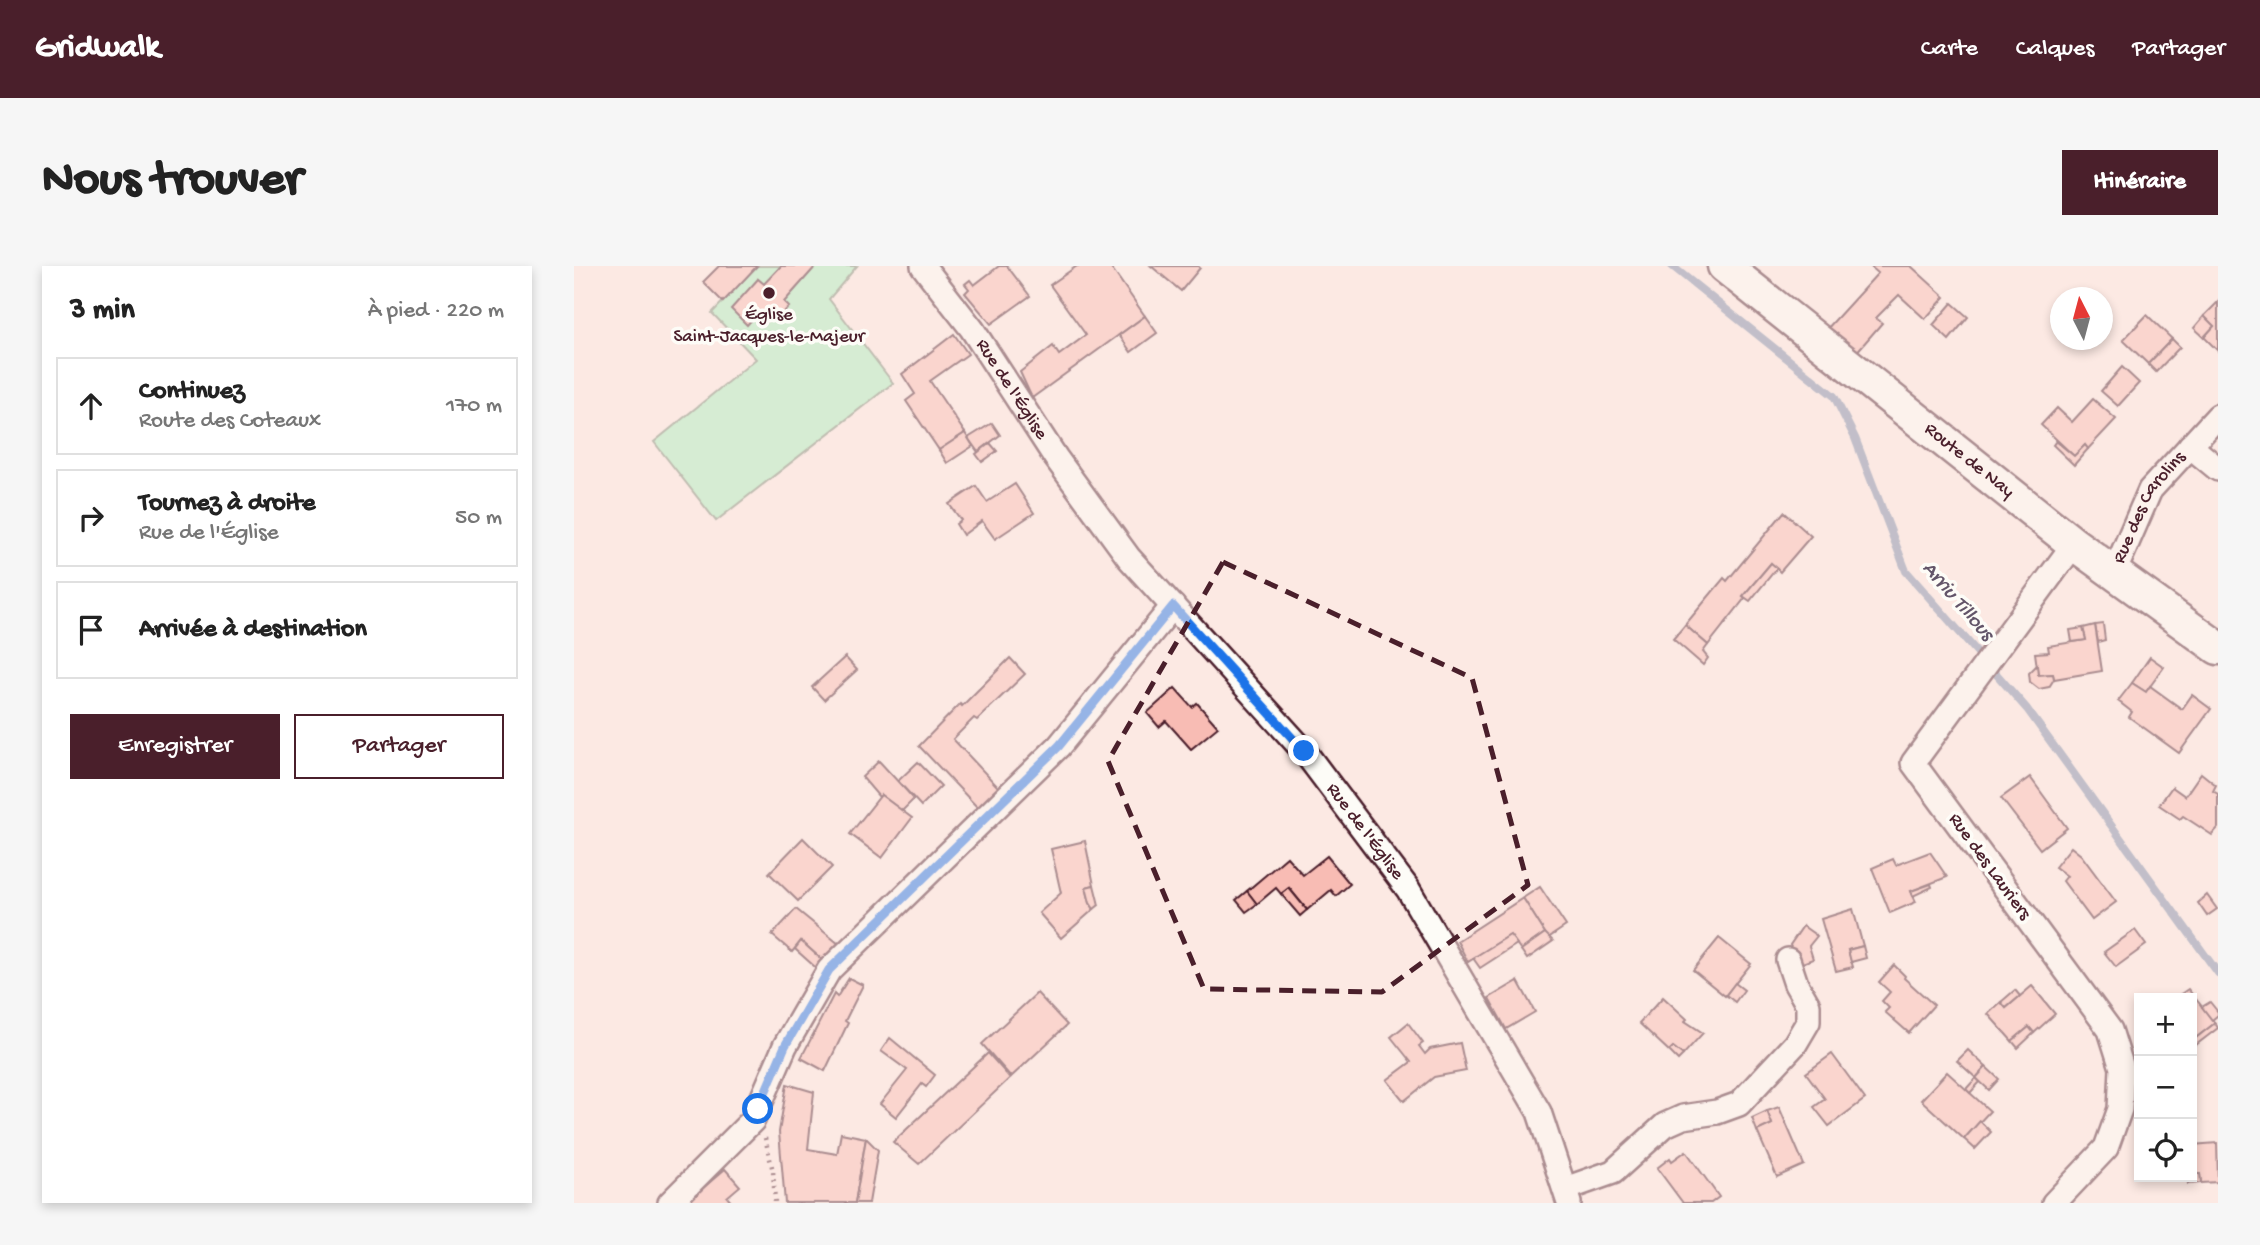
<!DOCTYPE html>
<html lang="fr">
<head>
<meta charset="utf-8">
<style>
	body { margin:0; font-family:"Gochi Hand",sans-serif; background:#f6f6f6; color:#222 }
	.controls { position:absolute; right:21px; bottom:21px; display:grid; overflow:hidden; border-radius:0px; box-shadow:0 4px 10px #0003 }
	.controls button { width:63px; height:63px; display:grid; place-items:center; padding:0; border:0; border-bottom:2px solid #e0e0e0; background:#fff; color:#222; font:35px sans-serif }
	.compass { position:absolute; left:1476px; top:21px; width:63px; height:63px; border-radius:50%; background:#fff; box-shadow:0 4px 10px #0003; rotate:354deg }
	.stop { position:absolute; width:21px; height:21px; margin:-16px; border:5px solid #1a73e8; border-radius:50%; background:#fff }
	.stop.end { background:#1a73e8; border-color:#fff; box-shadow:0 2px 7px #0008 }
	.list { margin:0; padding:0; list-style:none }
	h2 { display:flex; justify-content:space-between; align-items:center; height:91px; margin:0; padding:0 28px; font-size:30px }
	h2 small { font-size:23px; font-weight:400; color:#767676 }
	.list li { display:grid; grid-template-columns:46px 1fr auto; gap:21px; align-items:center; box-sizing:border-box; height:98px; margin:0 14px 14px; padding:0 14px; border:2px solid #e0e0e0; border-radius:0px }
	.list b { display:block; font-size:26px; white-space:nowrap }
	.list p { margin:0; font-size:23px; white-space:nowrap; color:#767676 }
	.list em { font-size:23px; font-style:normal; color:#767676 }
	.actions { display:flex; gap:14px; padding:21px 28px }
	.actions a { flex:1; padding:16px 0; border:2px solid #4a1f2b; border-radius:0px; text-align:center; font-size:24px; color:#4a1f2b }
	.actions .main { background:#4a1f2b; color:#fff }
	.icon { flex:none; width:38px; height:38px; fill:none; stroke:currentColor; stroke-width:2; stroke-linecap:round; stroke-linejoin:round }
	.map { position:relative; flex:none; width:1644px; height:937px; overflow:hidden; border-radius:0px }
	header { display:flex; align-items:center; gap:42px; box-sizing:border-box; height:98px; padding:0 35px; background:#4a1f2b; color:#fff }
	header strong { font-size:33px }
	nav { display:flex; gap:38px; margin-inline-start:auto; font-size:24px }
	.intro { display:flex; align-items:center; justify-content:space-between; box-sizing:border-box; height:168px; padding:0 42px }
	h1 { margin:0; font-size:49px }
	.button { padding:18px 32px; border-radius:0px; background:#4a1f2b; color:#fff; font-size:24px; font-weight:700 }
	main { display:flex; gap:42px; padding:0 42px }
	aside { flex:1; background:#fff; border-radius:0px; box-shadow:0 4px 10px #0003 }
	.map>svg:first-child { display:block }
	.green { fill:#a8f0be; stroke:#798874; stroke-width:2 }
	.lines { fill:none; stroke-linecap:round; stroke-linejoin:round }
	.stream { stroke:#7b8ba8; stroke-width:8 }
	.building { fill:#f8bcb4; stroke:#4a1f2b; stroke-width:2 }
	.minor-casing { stroke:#4a1f2b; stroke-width:28 }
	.secondary-casing { stroke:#4a1f2b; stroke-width:37 }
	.path { stroke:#4a1f2b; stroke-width:4.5; stroke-dasharray:2 5; stroke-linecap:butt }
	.minor { stroke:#fdfcf7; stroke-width:23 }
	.secondary { stroke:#fdfcf7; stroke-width:32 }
	.route { stroke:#1a73e8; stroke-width:9 }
	.marked { fill:none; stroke:#4a1f2b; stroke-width:5; stroke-dasharray:14 9; stroke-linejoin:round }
	.poi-dot { fill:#4a1f2b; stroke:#fdfcf7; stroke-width:2.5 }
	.labels { text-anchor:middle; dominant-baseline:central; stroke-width:7; stroke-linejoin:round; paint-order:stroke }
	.poi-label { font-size:19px; fill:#4a1f2b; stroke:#fdfcf7 }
	.street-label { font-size:19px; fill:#4a1f2b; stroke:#fdfcf7 }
	.water-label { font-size:21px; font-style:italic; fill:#635569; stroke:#fdfcf7 }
</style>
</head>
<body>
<header>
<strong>Gridwalk</strong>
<nav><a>Carte</a><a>Calques</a><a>Partager</a></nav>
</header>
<div class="intro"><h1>Nous trouver</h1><a class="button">Itinéraire</a></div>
<main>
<aside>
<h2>3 min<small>À pied · 220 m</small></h2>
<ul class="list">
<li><svg class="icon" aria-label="ahead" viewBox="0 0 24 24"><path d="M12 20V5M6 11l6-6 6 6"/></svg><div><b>Continuez</b><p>Route des Coteaux</p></div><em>170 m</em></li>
<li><svg class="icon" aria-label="right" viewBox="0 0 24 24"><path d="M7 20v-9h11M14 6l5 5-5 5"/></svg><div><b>Tournez à droite</b><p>Rue de l'Église</p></div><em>50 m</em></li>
<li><svg class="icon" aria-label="arrive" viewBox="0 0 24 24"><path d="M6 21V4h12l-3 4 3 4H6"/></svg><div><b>Arrivée à destination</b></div></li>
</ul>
<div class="actions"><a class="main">Enregistrer</a><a>Partager</a></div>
</aside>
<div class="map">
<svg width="1644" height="937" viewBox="0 0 1644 937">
	<rect width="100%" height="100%" fill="#fce9e3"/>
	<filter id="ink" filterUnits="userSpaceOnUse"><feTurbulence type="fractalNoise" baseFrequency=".0143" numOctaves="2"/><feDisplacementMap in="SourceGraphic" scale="14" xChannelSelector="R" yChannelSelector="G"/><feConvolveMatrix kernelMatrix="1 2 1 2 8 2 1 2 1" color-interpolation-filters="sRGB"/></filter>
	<g filter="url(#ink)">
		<polygon class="green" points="183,0 207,0 190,18 184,13 181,50 190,58 196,52 201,55 214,41 210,36 242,0 283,0 255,33 319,117 142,255 80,176 182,93 138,47"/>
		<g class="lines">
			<polyline class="stream" points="1098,0 1260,130 1281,172 1332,305 1453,443 1644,707"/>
		</g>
		<g class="building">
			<polygon points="145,0 183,0 149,36 129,16"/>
			<polygon points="207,0 242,0 210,36 215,41 200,55 196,52 190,58 181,50 173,59 157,43 184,13 190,18"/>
			<polygon points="425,0 433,0 456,30 417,58 391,27 395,23 391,18 396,14 400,19"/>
			<polygon points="503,0 536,0 571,50 458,132 446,106 479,80 485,89 512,69 476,19"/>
			<polygon points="577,0 624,0 626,2 607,25"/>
			<polygon points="1296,0 1337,0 1371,31 1351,53 1325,29 1302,52 1308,57 1281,88 1252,64 1304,7"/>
			<polygon points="1644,36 1644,85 1630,71 1640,60 1630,50"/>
			<polygon points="1378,37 1394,51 1375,74 1359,59"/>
			<polygon points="1573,49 1598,73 1574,98 1549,74"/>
			<polygon points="571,50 583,67 557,86 545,69"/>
			<polygon points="1630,50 1640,60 1630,71 1620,62"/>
			<polygon points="380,68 394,88 356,115 391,167 365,184 332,135 341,128 328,108"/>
			<polygon points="1598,73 1606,81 1582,106 1574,98"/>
			<polygon points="1548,101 1565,117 1544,140 1527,125"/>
			<polygon points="1519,133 1542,153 1514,183 1511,179 1500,190 1467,159 1483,142 1498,156"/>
			<polygon points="418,157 426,169 404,186 394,172"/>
			<polygon points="391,167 399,180 373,197 365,184"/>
			<polygon points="1482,175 1500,190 1511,179 1514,183 1500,199 1479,179"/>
			<polygon points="416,177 423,185 408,196 402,188"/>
			<polygon points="441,218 460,247 421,273 408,255 389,269 382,258 387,254 375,238 402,220 413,236"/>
			<polygon points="1210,246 1237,270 1206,306 1197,297 1169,330 1171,332 1134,379 1111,359 1150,312 1153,315"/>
			<polygon points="1197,297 1203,302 1176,335 1169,330"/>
			<polygon points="1529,358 1531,374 1524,376 1521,359"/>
			<polygon points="1111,359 1134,379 1129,386 1134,392 1129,399 1099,373"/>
			<polygon points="1521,359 1528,405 1480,413 1479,408 1464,409 1461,387 1475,386 1474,380 1512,374 1509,362"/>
			<polygon points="1509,362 1512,374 1498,376 1496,364"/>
			<polygon points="271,391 283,404 250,434 238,421"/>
			<polygon points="1576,391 1590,401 1572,426 1558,417"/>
			<polygon points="436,392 451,408 403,454 400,452 379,473 425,522 404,542 345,480 386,438 388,440"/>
			<polygon points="1463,399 1464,409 1479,408 1480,413 1475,421 1465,423 1456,416 1455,407"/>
			<polygon points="1558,417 1572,426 1576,420 1608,443 1618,429 1637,443 1605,487 1555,451 1558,446 1544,435"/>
			<polygon points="601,422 618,441 623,437 644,461 617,483 592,455 585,461 573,447"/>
			<polygon points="305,495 340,533 328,545 307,529 305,531 288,511"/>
			<polygon points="344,496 367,520 347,540 324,515"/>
			<polygon points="1627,507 1642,519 1639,525 1644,528 1644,562 1638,569 1609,550 1606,553 1585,539 1598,521 1611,530"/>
			<polygon points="1456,511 1493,562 1466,583 1427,532"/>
			<polygon points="307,529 338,552 308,592 276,568"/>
			<polygon points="229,572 258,601 224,635 195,607"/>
			<polygon points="511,575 520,619 512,621 516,637 520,643 487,672 465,647 487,627 477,583"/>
			<polygon points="1497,581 1507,589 1542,636 1518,654 1489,615 1493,610 1481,601"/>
			<polygon points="1356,586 1373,611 1337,625 1342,636 1316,647 1298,602 1319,593 1322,599"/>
			<polygon points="753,590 776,618 762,630 757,624 733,644 715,622 707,628 702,622 683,638 673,625 713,591 729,609"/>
			<polygon points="1357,618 1358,621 1339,630 1337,625"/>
			<polygon points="520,619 525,639 520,643 516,637 512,621"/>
			<polygon points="966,621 992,660 974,672 949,632"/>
			<polygon points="715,622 733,644 726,650 707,628"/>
			<polygon points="673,625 683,638 672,646 662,634"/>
			<polygon points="1633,629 1643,643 1633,650 1624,637"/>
			<polygon points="949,632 971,667 947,684 936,669 894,696 883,675"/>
			<polygon points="222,643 271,683 256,701 227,675 218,686 198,669"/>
			<polygon points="1279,643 1289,680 1274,684 1279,701 1262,705 1247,653"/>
			<polygon points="1229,660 1243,670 1235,680 1239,693 1223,699 1216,679"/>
			<polygon points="1561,664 1572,679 1542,701 1530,686"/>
			<polygon points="971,667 979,675 953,693 947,684"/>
			<polygon points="936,669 943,678 906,702 899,692"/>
			<polygon points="1145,672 1177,698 1151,730 1119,704"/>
			<polygon points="227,675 256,701 250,709 221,683"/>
			<polygon points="1289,680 1292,692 1277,696 1274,684"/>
			<polygon points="1320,699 1331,710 1330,712 1360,739 1335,767 1311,746 1315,742 1308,735 1316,726 1305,716"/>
			<polygon points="275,712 289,719 271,755 274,757 251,805 227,792 260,728 263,731"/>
			<polygon points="944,715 961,746 932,763 915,732"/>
			<polygon points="1161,717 1170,724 1161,736 1152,729"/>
			<polygon points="1458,720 1481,748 1460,767 1455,761 1438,775 1414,748 1427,736 1432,742"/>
			<polygon points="1614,723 1641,757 1618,775 1618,732 1601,732"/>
			<polygon points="1441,724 1446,730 1432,742 1427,736"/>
			<polygon points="463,727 493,759 437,811 408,778"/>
			<polygon points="1089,731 1113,753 1111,755 1129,767 1109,789 1099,781 1095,785 1065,757"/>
			<polygon points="1636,736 1644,746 1644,749 1638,754 1628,741"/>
			<polygon points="834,757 849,777 845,780 851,788 856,783 886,777 892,805 860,811 830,835 813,814 837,796 817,771"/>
			<polygon points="1641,757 1644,762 1618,782 1618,775"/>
			<polygon points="1455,761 1460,767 1444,782 1438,775"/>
			<polygon points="316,772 361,809 352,821 348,818 322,851 306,838 333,804 307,785"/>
			<polygon points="1099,781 1109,789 1104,794 1095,785"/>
			<polygon points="1394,784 1412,801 1402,812 1383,795"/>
			<polygon points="414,787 436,812 345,898 319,876"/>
			<polygon points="1258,788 1291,833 1255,860 1240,841 1251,833 1232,807"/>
			<polygon points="1412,801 1425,813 1415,824 1402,812"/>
			<polygon points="1373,806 1416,845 1390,873 1347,834"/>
			<polygon points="1402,812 1406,816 1396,827 1392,823"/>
			<polygon points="213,818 240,826 234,883 263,888 267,867 292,872 281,937 211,937 205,866"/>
			<polygon points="1205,841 1230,899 1203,911 1183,865 1198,858 1193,845"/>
			<polygon points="1193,845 1198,858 1183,865 1178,852"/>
			<polygon points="1406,855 1417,866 1401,883 1390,873"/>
			<polygon points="292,872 304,884 295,937 281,937"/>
			<polygon points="1643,877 1644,916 1627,917 1626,908 1618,908 1618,879"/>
			<polygon points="1112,885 1145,931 1137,937 1109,937 1083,902 1096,892 1098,895"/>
			<polygon points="151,903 166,920 153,931 158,937 112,937"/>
			<polygon points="1618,908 1626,908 1627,917 1614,918 1613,911 1618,911"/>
		</g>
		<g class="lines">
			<defs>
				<g id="minor">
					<path id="s1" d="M349,0L398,63L482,192L555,292L730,485L834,623L965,846L995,937"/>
					<polyline points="1616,180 1644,203"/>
					<path id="s2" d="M1540,307L1576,224L1644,150"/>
					<polyline points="991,923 1039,906 1091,859 1109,851 1143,846 1165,838 1221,778 1234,756 1234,739 1222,718 1214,694"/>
					<polyline points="96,937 179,854 211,780 255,704 485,480 599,340"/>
					<polyline points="1480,937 1532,882 1546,843 1548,802 1536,764 1339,497 1500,278"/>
				</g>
				<g id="secondary">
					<path id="s3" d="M1150,0L1500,278L1644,382"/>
				</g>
			</defs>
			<use href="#minor" class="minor-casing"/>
			<use href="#secondary" class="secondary-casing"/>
			<polyline class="path" points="191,872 199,905 201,937"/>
			<use href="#minor" class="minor"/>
			<use href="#secondary" class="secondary"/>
		</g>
	</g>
	<g class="lines" filter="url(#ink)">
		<polyline class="route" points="184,843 211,780 255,704 485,480 599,340 730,485"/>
	</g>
	<path d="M0 0H1644V937H0ZM649,296L898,412L954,619L808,726L630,723L534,495Z" fill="#fce9e3" fill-opacity=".55" fill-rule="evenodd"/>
	<path class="marked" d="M649,296L898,412L954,619L808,726L630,723L534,495Z"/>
	<circle class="poi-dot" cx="195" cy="27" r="7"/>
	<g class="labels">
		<g class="poi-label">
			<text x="195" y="49">Église<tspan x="195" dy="22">Saint-Jacques-le-Majeur</tspan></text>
		</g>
		<g class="street-label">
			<text stroke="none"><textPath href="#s1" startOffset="152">Rue de l'Église</textPath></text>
			<text stroke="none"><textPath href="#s3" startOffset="313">Route de Nay</textPath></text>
			<text stroke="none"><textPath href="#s2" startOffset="75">Rue des Carolins</textPath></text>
			<text stroke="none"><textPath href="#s1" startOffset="719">Rue de l'Église</textPath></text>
			<text transform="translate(1415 601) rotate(54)">Rue des Lauriers</text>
		</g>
		<g class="water-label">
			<text transform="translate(1383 336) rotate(49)">Arriu Tillous</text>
		</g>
	</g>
</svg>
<div class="controls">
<button>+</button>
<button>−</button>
<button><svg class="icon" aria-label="locate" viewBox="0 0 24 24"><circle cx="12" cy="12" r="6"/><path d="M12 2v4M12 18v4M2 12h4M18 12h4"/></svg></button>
</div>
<svg class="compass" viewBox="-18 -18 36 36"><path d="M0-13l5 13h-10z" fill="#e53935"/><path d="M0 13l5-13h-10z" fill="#767676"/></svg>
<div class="stop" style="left:184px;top:843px"></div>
<div class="stop end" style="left:730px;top:485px"></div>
</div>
</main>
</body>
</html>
